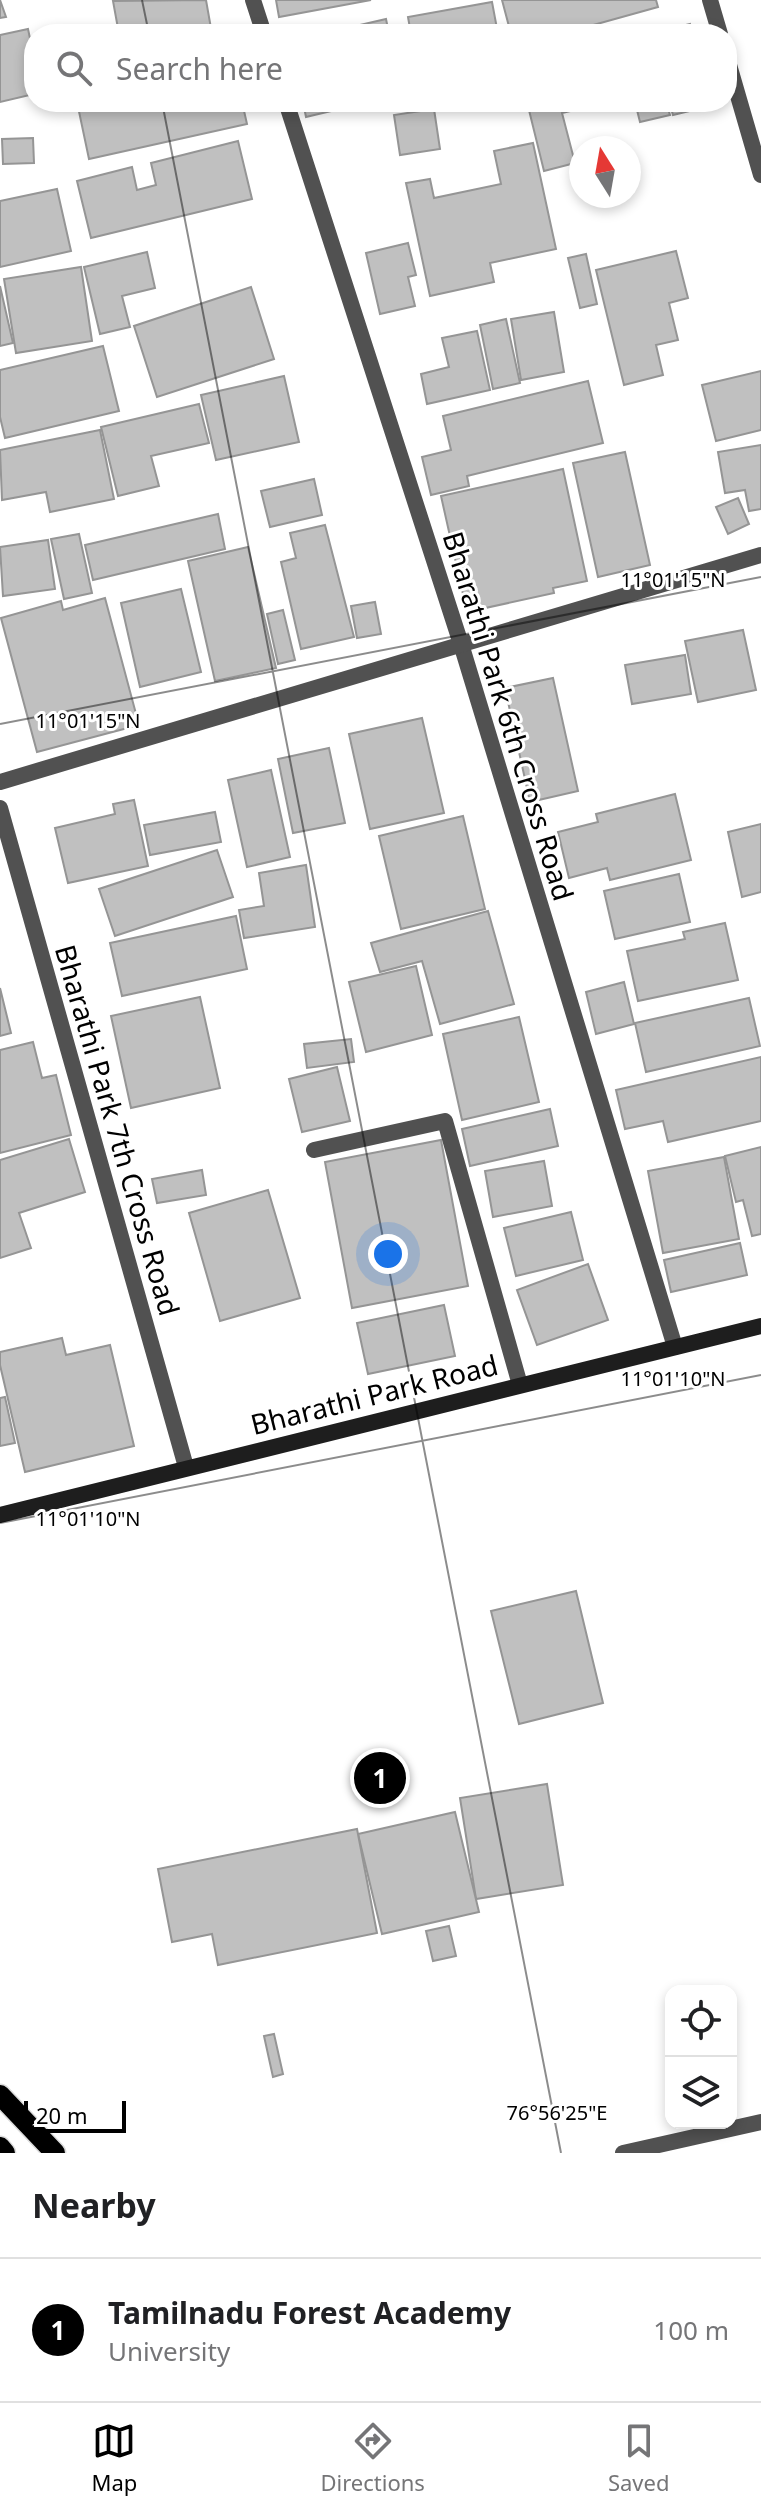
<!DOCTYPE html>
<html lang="en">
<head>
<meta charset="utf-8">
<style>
	body { margin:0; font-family:"Noto Sans",sans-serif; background:#f6f6f6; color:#202124 }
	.controls { position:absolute; right:24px; bottom:24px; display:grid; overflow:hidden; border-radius:16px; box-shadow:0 4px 12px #0003 }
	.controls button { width:72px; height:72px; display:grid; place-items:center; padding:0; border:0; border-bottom:2px solid #e0e0e0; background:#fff; color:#202124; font:40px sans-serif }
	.compass { position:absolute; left:569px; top:136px; width:72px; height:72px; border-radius:50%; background:#fff; box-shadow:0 4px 12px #0003; rotate:349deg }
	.scale { position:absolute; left:24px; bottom:20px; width:102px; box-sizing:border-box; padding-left:8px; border:4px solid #000; border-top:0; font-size:22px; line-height:28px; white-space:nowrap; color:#000; -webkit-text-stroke:6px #fff; paint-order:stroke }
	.you { position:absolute; left:388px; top:1254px; width:28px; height:28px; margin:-20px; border:6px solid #fff; border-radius:50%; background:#1a73e8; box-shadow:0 0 0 12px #1a73e833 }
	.badge { display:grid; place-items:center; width:52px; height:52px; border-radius:50%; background:#000; color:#fff; font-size:26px; font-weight:700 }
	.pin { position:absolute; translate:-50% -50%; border:4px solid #fff; box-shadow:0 2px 8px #0006 }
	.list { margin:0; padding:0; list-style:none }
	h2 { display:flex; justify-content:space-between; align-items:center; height:104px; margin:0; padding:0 32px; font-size:34px }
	h2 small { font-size:26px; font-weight:400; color:#757577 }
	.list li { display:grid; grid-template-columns:52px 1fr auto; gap:24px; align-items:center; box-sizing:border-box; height:144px; padding:0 32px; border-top:2px solid #e0e0e0 }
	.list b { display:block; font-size:30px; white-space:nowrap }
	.list p { margin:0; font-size:26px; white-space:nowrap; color:#757577 }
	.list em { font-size:26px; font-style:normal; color:#757577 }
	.icon { flex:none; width:44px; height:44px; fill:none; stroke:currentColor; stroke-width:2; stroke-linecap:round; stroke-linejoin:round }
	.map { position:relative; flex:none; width:761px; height:2153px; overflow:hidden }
	.search { position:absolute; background:#fff; box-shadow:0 4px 12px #0003; left:24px; right:24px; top:24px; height:88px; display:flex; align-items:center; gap:20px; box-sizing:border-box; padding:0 28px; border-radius:32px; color:#757577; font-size:30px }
	.sheet { height:248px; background:#fff }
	nav { display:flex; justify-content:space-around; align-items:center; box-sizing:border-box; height:112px; border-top:2px solid #e0e0e0; background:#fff; font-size:22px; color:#757577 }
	nav a { display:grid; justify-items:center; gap:4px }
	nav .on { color:#000 }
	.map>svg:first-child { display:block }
	.building { fill:#c0c0c0; stroke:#959595; stroke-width:2 }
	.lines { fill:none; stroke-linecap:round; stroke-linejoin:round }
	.primary-casing { stroke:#dbdbdb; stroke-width:23 }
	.lane { stroke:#515151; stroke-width:16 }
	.street { stroke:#515151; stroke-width:16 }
	.secondary { stroke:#1e1e1e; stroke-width:16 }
	.primary { stroke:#000; stroke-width:20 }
	.ticks { fill:none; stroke:#000; stroke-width:2; stroke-opacity:0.45 }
	.labels { text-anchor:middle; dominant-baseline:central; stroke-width:6; stroke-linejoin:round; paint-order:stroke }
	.street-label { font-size:28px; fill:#000; stroke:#fff }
	.ticks-label { font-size:20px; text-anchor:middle; fill:#000; stroke:#fff; stroke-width:6; stroke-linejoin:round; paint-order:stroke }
</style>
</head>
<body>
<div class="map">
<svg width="761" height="2153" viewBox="0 0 761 2153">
	<rect width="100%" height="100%" fill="#fff"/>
	<g class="building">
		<polygon points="0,0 6,17 0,18"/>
		<polygon points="206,0 212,34 119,34 113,1"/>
		<polygon points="276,0 371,0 279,17"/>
		<polygon points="502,0 656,0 658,7 561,34 511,34"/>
		<polygon points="492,2 498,34 411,34 408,17"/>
		<polygon points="386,19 389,34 321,34"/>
		<polygon points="690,24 692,34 648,34"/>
		<polygon points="28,29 34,57 34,94 0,102 0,35"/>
		<polygon points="77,102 242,102 247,124 89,159"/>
		<polygon points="303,102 369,102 306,117"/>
		<polygon points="527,102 608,102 562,113 575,163 544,171"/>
		<polygon points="635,102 666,102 670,115 640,122"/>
		<polygon points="669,102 709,102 710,106 673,115"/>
		<polygon points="434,109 440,149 400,155 394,115"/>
		<polygon points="33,138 34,163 3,164 2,139"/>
		<polygon points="238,141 252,199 91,238 77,181 132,167 137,190 156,185 151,163"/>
		<polygon points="533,143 556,249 490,263 494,282 430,296 406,183 430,179 434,198 501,184 494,151"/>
		<polygon points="57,189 71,251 0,267 0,201"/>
		<polygon points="408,243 416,275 408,277 415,306 380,314 366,253"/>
		<polygon points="676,251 688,298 669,303 678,340 656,345 663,375 624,385 596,270"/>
		<polygon points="147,252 155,288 122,296 130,327 100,334 84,267"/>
		<polygon points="586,254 597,304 580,308 568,258"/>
		<polygon points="81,267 92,341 16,353 4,279"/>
		<polygon points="0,286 13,343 0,346"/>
		<polygon points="251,287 274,359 157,397 134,326"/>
		<polygon points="554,312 564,372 521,380 511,319"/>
		<polygon points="506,319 520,383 493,389 480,325"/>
		<polygon points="477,331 490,390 427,404 421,374 449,367 442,338"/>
		<polygon points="103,346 119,411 5,438 0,417 0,370"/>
		<polygon points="761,371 761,430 716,441 702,385"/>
		<polygon points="284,376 299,442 216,460 201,395"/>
		<polygon points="588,381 603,443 467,476 469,486 431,495 422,457 451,450 443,416"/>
		<polygon points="199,404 209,443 151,456 159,486 118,496 101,427"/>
		<polygon points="100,430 114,499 50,512 46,492 2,500 0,450"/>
		<polygon points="761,445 761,509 749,511 745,490 725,493 718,452"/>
		<polygon points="625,452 650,565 598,577 573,463"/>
		<polygon points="563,469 587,581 553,588 554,593 467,612 441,496"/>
		<polygon points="314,479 322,515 270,527 261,491"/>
		<polygon points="738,498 749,524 728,534 716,507"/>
		<polygon points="218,514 225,549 93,580 85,545"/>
		<polygon points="325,525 354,637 301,649 281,562 296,558 290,533"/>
		<polygon points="79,534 92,593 64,599 51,539"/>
		<polygon points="48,540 55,589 3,596 0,547"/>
		<polygon points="248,547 276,668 215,681 188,561"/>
		<polygon points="181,589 201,672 140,687 121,603"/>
		<polygon points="105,598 139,725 37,752 1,618 61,601 63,610"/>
		<polygon points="375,602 381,634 357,638 351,606"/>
		<polygon points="283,610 295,660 278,664 267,614"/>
		<polygon points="743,630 756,690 698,702 685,641"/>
		<polygon points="685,655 691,694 632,704 625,665"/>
		<polygon points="553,678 578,791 530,802 505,688"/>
		<polygon points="422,718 444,813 370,829 349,734"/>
		<polygon points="329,748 345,823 293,833 278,759"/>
		<polygon points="271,770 290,857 247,867 228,780"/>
		<polygon points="675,794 691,860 610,880 607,868 569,878 558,832 598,822 596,814"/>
		<polygon points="134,800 148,866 68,883 55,828 115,814 113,804"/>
		<polygon points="215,812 221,842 150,855 144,825"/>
		<polygon points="463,816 485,909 401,929 379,836"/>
		<polygon points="761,824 761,892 742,897 728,832"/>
		<polygon points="217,850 233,897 115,936 99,889"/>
		<polygon points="306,865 315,927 244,938 239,910 264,906 259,873"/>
		<polygon points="679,874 690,922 615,939 604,891"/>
		<polygon points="488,911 514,1004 440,1024 422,961 380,972 371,943"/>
		<polygon points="236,916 247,969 122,996 110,943"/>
		<polygon points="725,923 738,980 638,1001 627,951 685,939 683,932"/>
		<polygon points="416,966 432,1035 366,1052 349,982"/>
		<polygon points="624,982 634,1024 596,1034 586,992"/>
		<polygon points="0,988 11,1033 0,1036"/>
		<polygon points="200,997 220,1088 131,1108 111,1016"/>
		<polygon points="749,998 760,1046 646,1072 635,1023"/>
		<polygon points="519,1017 539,1102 462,1120 443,1034"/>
		<polygon points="351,1039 354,1062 307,1068 304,1044"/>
		<polygon points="33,1042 42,1078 56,1075 71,1135 0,1153 0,1050"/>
		<polygon points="761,1057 761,1121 668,1142 663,1121 625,1129 616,1090"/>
		<polygon points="337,1067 350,1121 302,1132 289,1079"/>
		<polygon points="550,1109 558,1146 470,1166 462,1129"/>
		<polygon points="69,1139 85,1192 19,1213 31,1248 0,1258 0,1160"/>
		<polygon points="441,1140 468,1286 352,1308 325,1162"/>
		<polygon points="761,1147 761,1234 752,1236 743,1200 736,1202 725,1156"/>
		<polygon points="724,1157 739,1239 663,1253 648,1171"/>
		<polygon points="544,1161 552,1206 493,1217 485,1171"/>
		<polygon points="202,1170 206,1195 157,1203 152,1179"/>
		<polygon points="268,1190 300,1298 220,1321 189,1213"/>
		<polygon points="571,1212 583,1260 516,1276 504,1228"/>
		<polygon points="740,1243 747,1275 671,1292 664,1260"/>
		<polygon points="588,1264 608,1320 537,1345 517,1290"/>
		<polygon points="444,1305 455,1356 368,1374 357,1323"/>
		<polygon points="62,1338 66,1355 110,1345 134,1446 25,1472 0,1365 0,1352"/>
		<polygon points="5,1397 15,1443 0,1446 0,1398"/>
		<polygon points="576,1591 603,1703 519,1724 491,1611"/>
		<polygon points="547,1784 563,1885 476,1899 460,1798"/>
		<polygon points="455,1812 479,1912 382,1934 358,1834"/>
		<polygon points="357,1829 377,1933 218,1965 212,1934 172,1942 158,1869"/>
		<polygon points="449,1926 456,1956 433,1961 426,1931"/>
		<polygon points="274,2034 283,2074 273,2077 264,2036"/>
	</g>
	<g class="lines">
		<defs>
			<g id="primary">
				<polyline points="0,2095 55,2153"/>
				<polyline points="0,2147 5,2153"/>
			</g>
		</defs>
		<use href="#primary" class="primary-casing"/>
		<polyline class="lane" points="623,2153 761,2122"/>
		<g class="street">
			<polyline points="253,0 264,34"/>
			<polyline points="710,0 720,34"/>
			<polyline points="727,58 761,175"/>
			<polyline points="286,102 461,644 675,1347"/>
			<polyline points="0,782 761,555"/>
			<polyline points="0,808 186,1467"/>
			<polyline points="314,1150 445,1121 520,1385"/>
		</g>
		<polyline class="secondary" points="0,1515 761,1326"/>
		<use href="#primary" class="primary"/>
	</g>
	<path class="ticks" d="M142,0L149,34M162,102L561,2153M0,724L761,577M0,1523L761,1375"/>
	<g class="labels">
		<g class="street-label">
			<text transform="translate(509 716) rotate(73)">Bharathi Park 6th Cross Road</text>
			<text transform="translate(118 1130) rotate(74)">Bharathi Park 7th Cross Road</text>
			<text transform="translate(374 1394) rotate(-14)">Bharathi Park Road</text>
		</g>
	</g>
	<g class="ticks-label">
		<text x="673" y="587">11°01'15"N</text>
		<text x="88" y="728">11°01'15"N</text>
		<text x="673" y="1386">11°01'10"N</text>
		<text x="88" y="1526">11°01'10"N</text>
		<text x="557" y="2120">76°56'25"E</text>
	</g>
</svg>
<div class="controls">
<button><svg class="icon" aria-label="locate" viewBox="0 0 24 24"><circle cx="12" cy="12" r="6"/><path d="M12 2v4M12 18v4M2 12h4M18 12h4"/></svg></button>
<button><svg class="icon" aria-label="layers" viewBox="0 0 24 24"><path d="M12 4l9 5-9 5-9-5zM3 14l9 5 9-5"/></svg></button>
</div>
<svg class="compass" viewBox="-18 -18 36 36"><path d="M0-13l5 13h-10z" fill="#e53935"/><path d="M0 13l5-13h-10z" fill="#757577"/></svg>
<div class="scale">20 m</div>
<div class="you"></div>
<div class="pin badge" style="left:380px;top:1778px">1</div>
<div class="search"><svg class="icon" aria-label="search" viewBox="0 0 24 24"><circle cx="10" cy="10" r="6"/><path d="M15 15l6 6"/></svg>Search here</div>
</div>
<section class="sheet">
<h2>Nearby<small></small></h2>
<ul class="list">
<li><span class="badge">1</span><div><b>Tamilnadu Forest Academy</b><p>University</p></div><em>100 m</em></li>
</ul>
</section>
<nav>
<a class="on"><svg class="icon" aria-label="map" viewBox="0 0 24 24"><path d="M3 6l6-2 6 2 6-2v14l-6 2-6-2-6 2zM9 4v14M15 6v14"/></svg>Map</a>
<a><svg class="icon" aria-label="directions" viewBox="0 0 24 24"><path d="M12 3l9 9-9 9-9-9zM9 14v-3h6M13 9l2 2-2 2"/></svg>Directions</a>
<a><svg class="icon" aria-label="saved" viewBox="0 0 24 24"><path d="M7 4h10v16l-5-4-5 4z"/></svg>Saved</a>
</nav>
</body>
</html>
